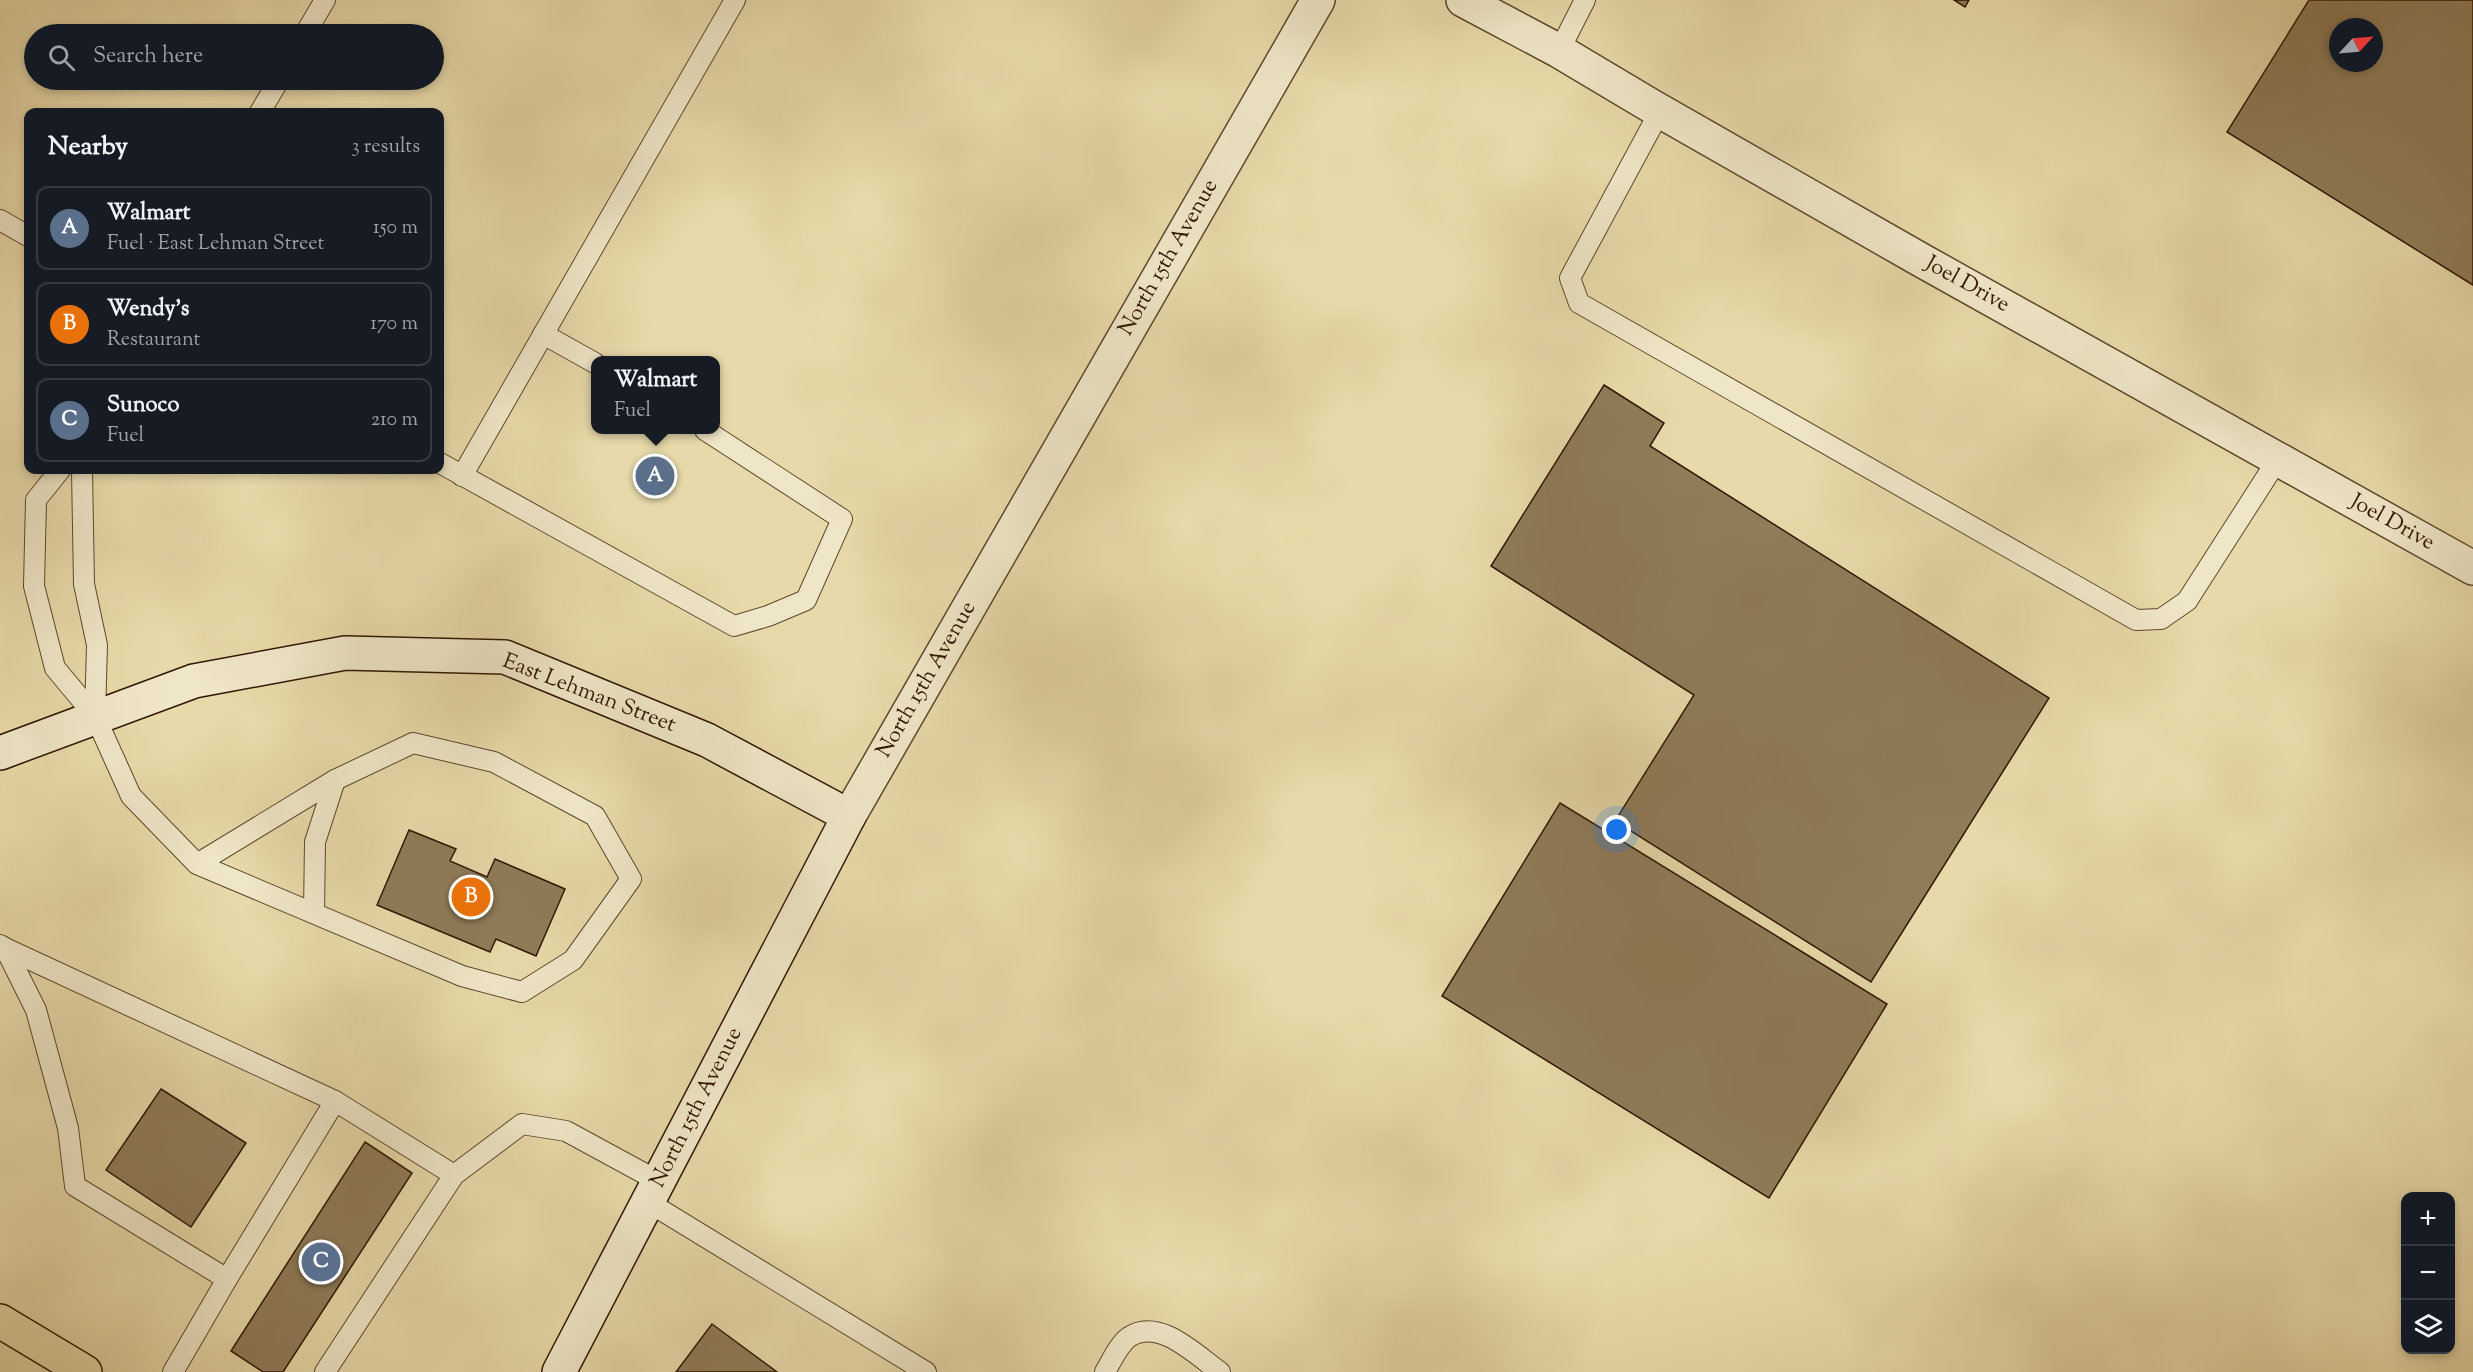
<!DOCTYPE html>
<html lang="en">
<head>
<meta charset="utf-8">
<style>
	body { margin:0; font-family:"Sorts Mill Goudy",serif; background:#242831; color:#f1f3f6 }
	.controls { position:absolute; right:18px; bottom:18px; display:grid; overflow:hidden; border-radius:12px; box-shadow:0 3px 9px #0003 }
	.controls button { width:54px; height:54px; display:grid; place-items:center; padding:0; border:0; border-bottom:2px solid #363941; background:#171b24; color:#f1f3f6; font:30px sans-serif }
	.compass { position:absolute; left:2329px; top:18px; width:54px; height:54px; border-radius:50%; background:#171b24; box-shadow:0 3px 9px #0003; rotate:64deg }
	.you { position:absolute; left:1617px; top:830px; width:21px; height:21px; margin:-15px; border:4px solid #fff; border-radius:50%; background:#1a73e8; box-shadow:0 0 0 9px #1a73e833 }
	.badge { display:grid; place-items:center; width:39px; height:39px; border-radius:50%; background:#c59692; color:#fff; font-size:20px; font-weight:700 }
	.pin { position:absolute; translate:-50% -50%; border:3px solid #fff; box-shadow:0 2px 6px #0006 }
	.popup { position:absolute; left:591px; top:356px; width:129px; height:78px; box-sizing:border-box; display:grid; place-content:center; border-radius:12px; background:#171b24; filter:drop-shadow(0 2px 4px #0005); font-size:20px; white-space:nowrap; color:#9ea1a6 }
	.popup b { font-size:22px; color:#f1f3f6 }
	.popup::after { content:''; position:absolute; left:50%; top:100%; margin-left:-12px; border:12px solid transparent; border-top-color:#171b24 }
	.list { margin:0; padding:0; list-style:none }
	h2 { display:flex; justify-content:space-between; align-items:center; height:78px; margin:0; padding:0 24px; font-size:26px }
	h2 small { font-size:20px; font-weight:400; color:#9ea1a6 }
	.list li { display:grid; grid-template-columns:39px 1fr auto; gap:18px; align-items:center; box-sizing:border-box; height:84px; margin:0 12px 12px; padding:0 12px; border:2px solid #363941; border-radius:12px }
	.list b { display:block; font-size:22px; white-space:nowrap }
	.list p { margin:0; font-size:20px; white-space:nowrap; color:#9ea1a6 }
	.list em { font-size:20px; font-style:normal; color:#9ea1a6 }
	.icon { flex:none; width:33px; height:33px; fill:none; stroke:currentColor; stroke-width:2; stroke-linecap:round; stroke-linejoin:round }
	.map { position:relative; flex:none; width:2473px; height:1372px; overflow:hidden }
	.search { position:absolute; background:#171b24; box-shadow:0 3px 9px #0003; left:24px; top:24px; width:420px; height:66px; display:flex; align-items:center; gap:15px; box-sizing:border-box; padding:0 21px; border-radius:33px; color:#9ea1a6; font-size:22px }
	.panel { position:absolute; background:#171b24; box-shadow:0 3px 9px #0003; left:24px; top:108px; width:420px; height:366px; border-radius:12px }
	.map>svg:first-child { display:block }
	.building { fill:#8f7c59; stroke:#301702; stroke-width:1.5; fill-rule:evenodd }
	.lines { fill:none; stroke-linecap:round; stroke-linejoin:round }
	.service-casing { stroke:#5e482c; stroke-width:22 }
	.minor-casing { stroke:#5e482c; stroke-width:36 }
	.tertiary-casing { stroke:#5e482c; stroke-width:36 }
	.secondary-casing { stroke:#301702; stroke-width:36 }
	.trunk-casing { stroke:#301702; stroke-width:36 }
	.service { stroke:#efe6c7; stroke-width:20 }
	.minor { stroke:#efe6c7; stroke-width:33 }
	.tertiary { stroke:#efe6c7; stroke-width:33 }
	.secondary { stroke:#efe6c7; stroke-width:33 }
	.trunk { stroke:#e7d9a9; stroke-width:33 }
	.labels { text-anchor:middle; dominant-baseline:central; stroke-width:4.5; stroke-linejoin:round; paint-order:stroke }
	.street-label { font-size:22px; fill:#301702; stroke:#efe6c7 }
</style>
</head>
<body>
<div class="map">
<svg width="2473" height="1372" viewBox="0 0 2473 1372">
	<rect width="100%" height="100%" fill="#e7d9a9"/>
	<filter id="stains"><feTurbulence type="fractalNoise" baseFrequency=".00333" numOctaves="4"/><feColorMatrix values="0 0 0 0 .2 0 0 0 0 .09 0 0 0 0 .02 0 0 0 .5 -.17"/></filter>
	<radialGradient id="worn" r=".72"><stop offset=".6" stop-color="#630" stop-opacity="0"/><stop offset="1" stop-color="#630" stop-opacity=".3"/></radialGradient>
	<g class="building">
		<polygon points="1954,0 1969,0 1965,7"/>
		<path d="M2309,0H2473V285L2227,132ZM2338,27H2374V63H2338Z"/>
		<polygon points="1604,385 1664,423 1650,446 2049,698 1871,982 1615,821 1694,695 1491,566"/>
		<polygon points="1560,803 1887,1004 1769,1198 1442,996"/>
		<polygon points="409,830 456,849 450,861 487,877 495,859 565,889 536,956 496,939 490,952 377,905"/>
		<polygon points="161,1089 246,1143 191,1227 106,1170"/>
		<polygon points="365,1142 412,1173 283,1372 263,1372 231,1351"/>
		<polygon points="712,1324 777,1372 676,1372"/>
	</g>
	<g class="lines">
		<defs>
			<g id="service">
				<polyline points="305,34 325,0"/>
				<polyline points="1559,51 1585,0"/>
				<polyline points="1660,111 1570,278 1579,303 2136,620 2161,619 2187,601 2278,459"/>
				<polyline points="260,112 279,80"/>
				<polyline points="0,220 28,236"/>
				<polyline points="543,334 595,363"/>
				<polyline points="440,463 734,626 768,616 806,600 842,519 705,430"/>
				<polyline points="60,470 36,500 34,586 55,668 95,716 131,796 197,864 462,976 522,992 573,960 631,879 595,816 494,762 413,743 335,780 197,864"/>
				<polyline points="82,470 84,584 97,645 95,716"/>
				<polyline points="462,476 735,0"/>
				<polyline points="314,913 315,842 335,780"/>
				<polyline points="0,945 5,948 36,1010 68,1128 75,1186 227,1279 173,1372"/>
				<polyline points="5,948 335,1101"/>
				<polyline points="648,1202 926,1372"/>
				<polyline points="227,1279 335,1101 454,1175 522,1124 566,1131 658,1181"/>
				<polyline points="325,1372 454,1175"/>
				<path d="M1105,1372C1111,1362 1119,1344 1129,1337C1159,1317 1196,1355 1220,1372"/>
			</g>
			<polyline id="minor" points="1463,0 1559,51 1653,107 1921,260 2473,568"/>
			<polyline id="tertiary" points="849,816 1318,0"/>
			<polyline id="secondary" points="0,753 194,681 345,653 505,657 707,740 849,816 559,1372"/>
			<polyline id="trunk" points="0,1321 85,1372"/>
		</defs>
		<use href="#service" class="service-casing"/>
		<use href="#minor" class="minor-casing"/>
		<use href="#tertiary" class="tertiary-casing"/>
		<use href="#secondary" class="secondary-casing"/>
		<use href="#trunk" class="trunk-casing"/>
		<use href="#service" class="service"/>
		<use href="#minor" class="minor"/>
		<use href="#tertiary" class="tertiary"/>
		<use href="#secondary" class="secondary"/>
		<use href="#trunk" class="trunk"/>
	</g>
	<g class="labels">
		<g class="street-label">
			<text transform="translate(1169 258) rotate(-60)">North 15th Avenue</text>
			<text transform="translate(1967 285) rotate(29)">Joel Drive</text>
			<text transform="translate(2392 523) rotate(29)">Joel Drive</text>
			<text transform="translate(927 680) rotate(-60)">North 15th Avenue</text>
			<text transform="translate(589 694) rotate(21)">East Lehman Street</text>
			<text transform="translate(697 1108) rotate(-63)">North 15th Avenue</text>
		</g>
	</g>
	<rect width="100%" height="100%" filter="url(#stains)"/>
	<rect width="100%" height="100%" fill="url(#worn)"/>
</svg>
<div class="controls">
<button>+</button>
<button>−</button>
<button><svg class="icon" aria-label="layers" viewBox="0 0 24 24"><path d="M12 4l9 5-9 5-9-5zM3 14l9 5 9-5"/></svg></button>
</div>
<svg class="compass" viewBox="-18 -18 36 36"><path d="M0-13l5 13h-10z" fill="#e53935"/><path d="M0 13l5-13h-10z" fill="#9ea1a6"/></svg>
<div class="you"></div>
<div class="pin badge" style="left:655px;top:476px;background:#5c6f8a">A</div>
<div class="popup"><b>Walmart</b>Fuel</div>
<div class="pin badge" style="left:471px;top:897px;background:#e8710a">B</div>
<div class="pin badge" style="left:321px;top:1262px;background:#5c6f8a">C</div>
<div class="search"><svg class="icon" aria-label="search" viewBox="0 0 24 24"><circle cx="10" cy="10" r="6"/><path d="M15 15l6 6"/></svg>Search here</div>
<section class="panel">
<h2>Nearby<small>3 results</small></h2>
<ul class="list">
<li><span class="badge" style="background:#5c6f8a">A</span><div><b>Walmart</b><p>Fuel · East Lehman Street</p></div><em>150 m</em></li>
<li><span class="badge" style="background:#e8710a">B</span><div><b>Wendy's</b><p>Restaurant</p></div><em>170 m</em></li>
<li><span class="badge" style="background:#5c6f8a">C</span><div><b>Sunoco</b><p>Fuel</p></div><em>210 m</em></li>
</ul>
</section>
</div>
</body>
</html>
